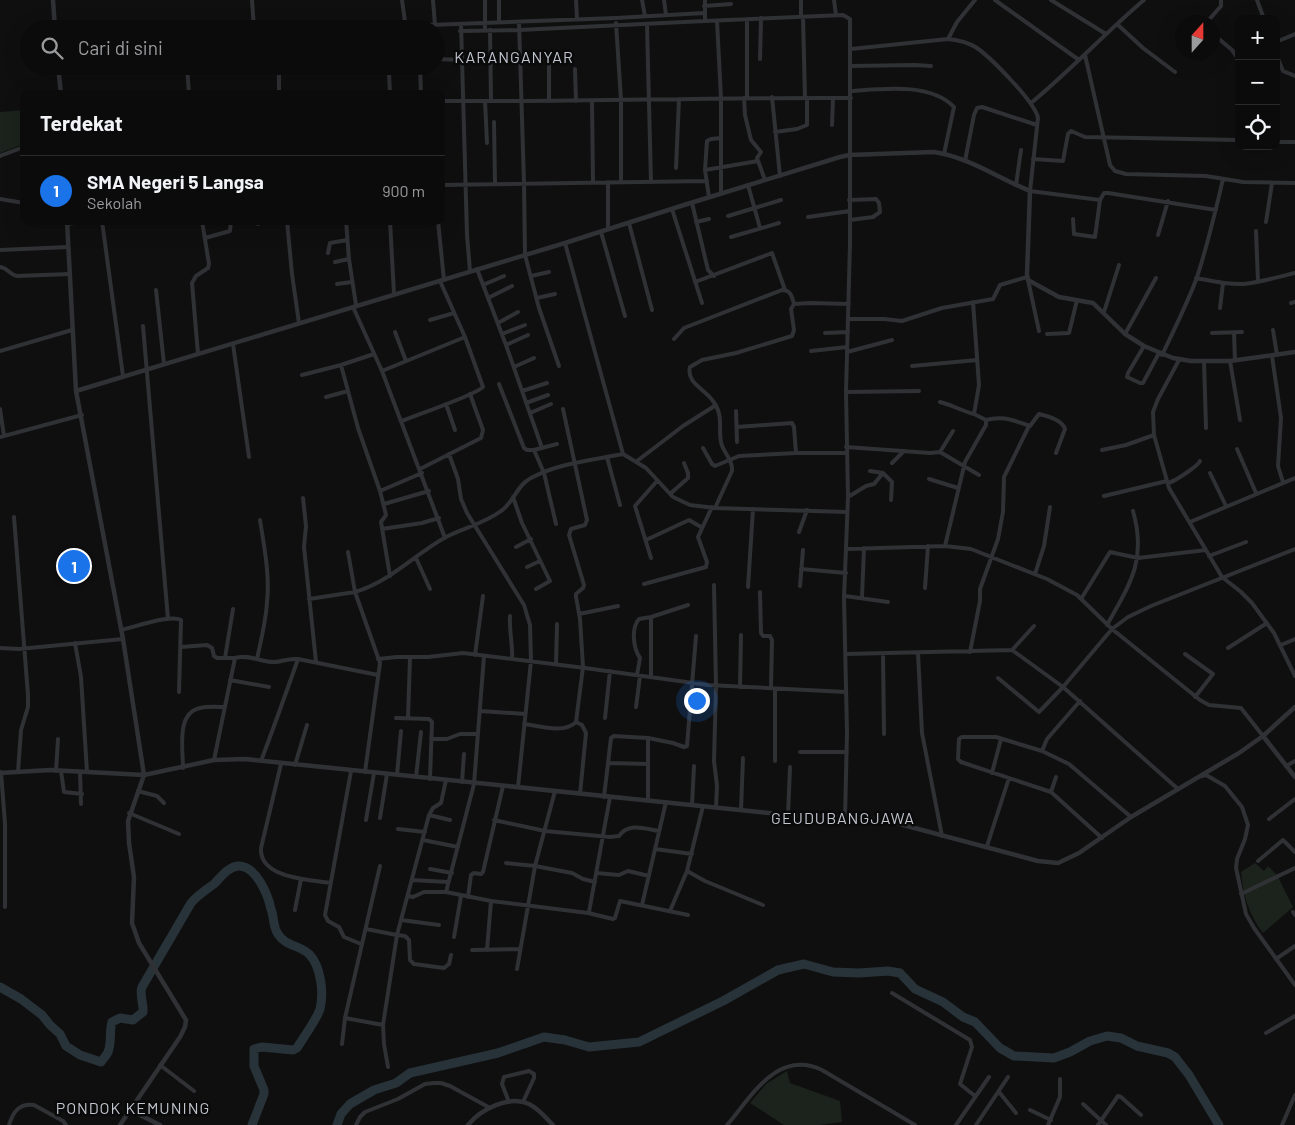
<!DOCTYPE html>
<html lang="id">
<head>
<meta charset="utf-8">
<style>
  :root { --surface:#0b0b0c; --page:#19191a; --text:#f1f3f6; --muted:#9a9b9d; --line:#2b2b2d; --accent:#1a73e8 }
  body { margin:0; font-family:Barlow,sans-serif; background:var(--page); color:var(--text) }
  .controls { position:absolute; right:15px; top:15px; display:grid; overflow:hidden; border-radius:10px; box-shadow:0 5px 20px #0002 }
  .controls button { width:45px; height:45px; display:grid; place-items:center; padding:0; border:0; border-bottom:1px solid var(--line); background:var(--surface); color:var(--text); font:25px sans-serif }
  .compass { position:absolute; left:1175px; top:15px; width:45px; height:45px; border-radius:50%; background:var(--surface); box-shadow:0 5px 20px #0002; rotate:21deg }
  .you { position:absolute; left:696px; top:700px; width:18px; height:18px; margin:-12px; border:4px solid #fff; border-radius:50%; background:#1a73e8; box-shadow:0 0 0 8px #1a73e833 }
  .badge { display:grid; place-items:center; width:32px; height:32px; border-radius:50%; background:var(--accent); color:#fff; font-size:16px; font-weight:700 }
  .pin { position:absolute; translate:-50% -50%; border:2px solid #fff; box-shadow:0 1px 5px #0006 }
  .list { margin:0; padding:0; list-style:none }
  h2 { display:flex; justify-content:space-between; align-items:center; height:65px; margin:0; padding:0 20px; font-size:21px }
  h2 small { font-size:16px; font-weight:400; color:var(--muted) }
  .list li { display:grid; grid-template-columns:32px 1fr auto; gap:15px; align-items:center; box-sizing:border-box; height:70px; padding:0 20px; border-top:1px solid var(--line) }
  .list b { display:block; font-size:19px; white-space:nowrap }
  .list p { margin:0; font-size:16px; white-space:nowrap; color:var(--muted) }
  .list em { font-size:16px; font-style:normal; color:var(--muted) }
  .icon { flex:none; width:28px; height:28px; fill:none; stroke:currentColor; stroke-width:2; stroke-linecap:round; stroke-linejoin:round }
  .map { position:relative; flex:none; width:1295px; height:1125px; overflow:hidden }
  .search { position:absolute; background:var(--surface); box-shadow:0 5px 20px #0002; left:20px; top:20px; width:425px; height:55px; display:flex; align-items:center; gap:12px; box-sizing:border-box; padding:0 18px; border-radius:28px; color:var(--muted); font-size:19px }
  .panel { position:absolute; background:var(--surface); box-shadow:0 5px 20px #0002; left:20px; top:90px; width:425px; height:135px; border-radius:10px }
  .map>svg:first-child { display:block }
</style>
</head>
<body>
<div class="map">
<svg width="1295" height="1125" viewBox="0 0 1295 1125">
  <rect width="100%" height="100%" fill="#0f0f10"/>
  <path fill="#1b231c" d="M 24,110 L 24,144 L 0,153 L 0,112 Z
    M 1255,863 L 1264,871 L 1268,866 L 1277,875 L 1293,907 L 1263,933 C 1249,915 1243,895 1241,872 Z
    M 787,1071 L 790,1083 L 840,1101 L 842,1122 L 819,1125 L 784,1125 L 750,1103 L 766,1084 Z"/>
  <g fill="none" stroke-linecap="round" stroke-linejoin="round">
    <path stroke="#283339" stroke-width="9" d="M 0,987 L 21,999 L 42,1015 L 50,1025 L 60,1034 L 66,1046 L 80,1055 L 101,1062 C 103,1059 107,1055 108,1052 C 112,1042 109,1032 112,1022 L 120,1018 L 133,1020 L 143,1012 C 144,1004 139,995 142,987 L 191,903 C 198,895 206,890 214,884 C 221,877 228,867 238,866 C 256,865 268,895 271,909 C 274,916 273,928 278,934 C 285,946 299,945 309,954 C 321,966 324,993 320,1009 C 317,1019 303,1038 297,1048 L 293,1050 L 262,1047 L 254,1049 L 254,1066 L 264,1090 L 264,1094 L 252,1125
      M 337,1125 L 341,1114 L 350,1104 L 374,1090 L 396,1083 L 410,1073 L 498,1053 L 544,1037 L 565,1040 L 589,1047 L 639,1042 L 723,1001 L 778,970 L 804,964 L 833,972 L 859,973 L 888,971 L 900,973 L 915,989 L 943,1002 L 963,1017 L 975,1022 L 1000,1048 L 1014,1056 L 1054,1058 L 1070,1052 L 1090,1041 L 1107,1036 L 1121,1038 L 1137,1046 L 1168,1053 L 1175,1057 L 1189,1075 L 1219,1125"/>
    <path stroke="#303135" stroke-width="4" d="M 252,0 L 254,29
      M 402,0 L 406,29
      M 433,0 L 435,25
      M 499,0 L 499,22
      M 576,0 L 577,19
      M 642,0 L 645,16
      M 664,0 L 666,15
      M 705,0 L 705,21 L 843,15 L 850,19 L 850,243 L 846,392 L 848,497 L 844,598 L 847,733 L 845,817
      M 801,0 L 801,17
      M 834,0 L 836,15
      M 995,0 L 1079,60
      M 1051,0 L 1106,34
      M 1257,0 L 1264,19
      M 704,6 L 731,4
      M 803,17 L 805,98
      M 747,19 L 747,98
      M 717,21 L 721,98 L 721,194
      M 519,22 L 524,183 L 525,255 L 539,308 L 559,366
      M 1207,22 L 1221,6 L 1221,0
      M 616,23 L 621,100 L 621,182
      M 461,24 L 467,235 L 470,271
      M 1117,24 L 1143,48 L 1175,72
      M 647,25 L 651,182
      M 410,29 L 429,25 L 616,18 L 704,13
      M 485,30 L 485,0
      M 490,30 L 491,101
      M 460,31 L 519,30 L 705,21
      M 1212,33 L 1232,50 L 1239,60
      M 948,39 L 957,22 L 975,0
      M 1276,42 L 1295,34
      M 851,49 L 948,39 C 959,40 968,42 977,48 C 991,58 1035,102 1038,118 L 1030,191 L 1100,200 L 1104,193 L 1108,193 L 1216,210
      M 1276,54 L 1283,71 L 1295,76
      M 1085,55 L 1110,165 L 1115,171 L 1126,174 L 1206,176 L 1243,182 L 1295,183
      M 436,59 L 462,60
      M 760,59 L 761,18
      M 187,66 L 189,94
      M 420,66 L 421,94
      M 850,66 L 915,65 L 931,66
      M 575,69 L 576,101
      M 389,73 L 390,94
      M 851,91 C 882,89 930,82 954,107 L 944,154
      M 278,94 L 279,89 L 279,66
      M 772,97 L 780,176
      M 744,98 L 745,115 L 751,140 L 761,152 L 757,158 L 765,180
      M 441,101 C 578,102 714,97 851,98
      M 485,101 L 487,143
      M 549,101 L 549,59
      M 592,101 L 593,182
      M 1031,103 C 1070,71 1105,33 1144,0
      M 494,122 L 495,184
      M 832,125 L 833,98
      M 775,132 L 797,129 L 807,125 L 807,98
      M 721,138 L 711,139 L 707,141 L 705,170 L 758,161
      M 1276,142 L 1295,142
      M 0,156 L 24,147
      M 1033,159 L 1063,161 L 1068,134 L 1071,131 L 1085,137 L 1239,140
      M 965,161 L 974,115 L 977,108 L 982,107 L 1037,125
      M 676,168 L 679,99
      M 705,170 L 709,197
      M 608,182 L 608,229
      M 441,185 L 707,181
      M 748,185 L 760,228
      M 1016,185 L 1021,150
      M 0,199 L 24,203
      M 849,200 L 876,199 L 879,203 L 880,212 L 873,217 L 850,220
      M 692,203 L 708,270 L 714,276
      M 672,209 L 702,303
      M 728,216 L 781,200
      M 808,217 L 850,211
      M 1073,219 L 1074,234 L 1095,237 L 1100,200
      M 102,221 L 123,376
      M 287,221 L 292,274 L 299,323
      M 346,221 L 349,259 L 356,305
      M 390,221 L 394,294
      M 438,221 L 444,280
      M 696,222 L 709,219
      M 1266,222 L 1272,183
      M 629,223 L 652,310
      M 67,224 L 90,221
      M 258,224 L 266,221
      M 1256,231 L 1258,282
      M 601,232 L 625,316
      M 1158,235 L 1168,201
      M 731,237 L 779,223
      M 205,238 L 230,231 L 231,221
      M 565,243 L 623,454 L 646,468 L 673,497 L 690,505 L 715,508 L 847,512
      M 0,250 L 68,247
      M 328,253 L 330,243 L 347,240
      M 335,262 L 349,259
      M 0,267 C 8,268 10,275 17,276 L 70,274
      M 477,269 L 506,345 L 542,448
      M 531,276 L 549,272
      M 1196,278 C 1212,281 1228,285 1244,284 C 1261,282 1278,277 1295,273
      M 1028,280 L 1039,331
      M 695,282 L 772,253 L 785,290
      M 337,284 L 352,282
      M 483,285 L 504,276
      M 156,290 L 164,364
      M 488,298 L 512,286
      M 537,298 L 555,294
      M 973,302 L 979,385 L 974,414 L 986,420 C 1004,415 1014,421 1030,426 L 1039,414 C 1048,416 1062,420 1065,429 L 1056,453
      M 1291,303 L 1295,302
      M 353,307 L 382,371 L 445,538
      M 1220,308 L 1223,283
      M 1104,312 L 1119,265
      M 848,319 L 884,319 L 902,321 L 942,308 L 993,299 L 1000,285 L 1027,277
      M 430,320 L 454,313
      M 498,323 L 518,312
      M 143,326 L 168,619
      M 1273,330 L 1277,355
      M 395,332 L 406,361
      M 825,333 L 848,332
      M 1212,333 L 1242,332
      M 1234,333 L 1235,360
      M 502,334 L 525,325
      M 1047,334 L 1069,333 L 1077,300
      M 1125,334 L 1156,278
      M 674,339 L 684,328 L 782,290 C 791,290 792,297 794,304
      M 233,344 L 249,457
      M 506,345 L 528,335
      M 1144,346 L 1128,373 L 1127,377 L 1140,383 L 1143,383 L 1159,353
      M 0,351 L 72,330
      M 811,351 L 847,347
      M 847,352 L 892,340
      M 198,354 L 192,283 L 196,276 L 208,268 L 209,264 L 202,221
      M 1162,355 C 1174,330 1186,306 1196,280 C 1207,248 1215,213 1223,179
      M 1272,356 L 1281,418 L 1278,466 L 1283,482
      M 1179,360 L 1158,399 L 1153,412 L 1154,435 L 1169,488 L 1222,577 L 1241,592 L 1252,603 L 1274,633 L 1295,676
      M 1204,361 L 1206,428
      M 1230,361 L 1240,420
      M 341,365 L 358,428 L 380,491
      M 912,366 L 977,360
      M 514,367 L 534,358
      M 382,371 L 465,337
      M 302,375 L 341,365 L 374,354
      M 499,384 L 524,448 L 527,450 L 534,450 L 544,473 L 556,524
      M 522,391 L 547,383
      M 846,392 L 919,391
      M 326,397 L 348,391
      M 940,402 C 952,405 962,411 974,414
      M 526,403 L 548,395
      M 446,404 L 455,430
      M 0,409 L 4,436
      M 736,411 L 737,442
      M 530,413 L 551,404
      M 402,421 C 416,415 476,395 483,387 L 465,337 L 440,281
      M 737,427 L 792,423 L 794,427 L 796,453
      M 0,437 L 82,415
      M 846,447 L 930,453 L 940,452 L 979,475
      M 703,448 L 712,464 L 715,466 L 739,456 L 796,453 L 846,453
      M 1237,449 L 1256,493
      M 534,450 L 557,444
      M 1102,450 L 1126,445 L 1154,435
      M 940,452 L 953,431
      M 449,454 L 458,479 L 461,499 L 467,513 L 524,605 L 530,625 L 531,661 L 518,787
      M 607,457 L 620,505
      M 637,461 L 683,426 L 716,405
      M 892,463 L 904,451
      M 420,469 L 481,438 L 483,430 L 470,394
      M 870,471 L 883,473 L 892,482 L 891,500
      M 1210,473 L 1226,506
      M 929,479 L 958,488
      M 1168,483 C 1174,482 1198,466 1200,461
      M 670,494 L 688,478 L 688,473 L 684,463
      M 1104,496 L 1167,481
      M 513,497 L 522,523 L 550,581 L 536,589
      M 848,497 L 866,486 L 874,484 L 883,473
      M 303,498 L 306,526 L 304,547 L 316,662
      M 384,504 L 429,491
      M 715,508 L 732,471 C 733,459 723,453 721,442 C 718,426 724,416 713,401 C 705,389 686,383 690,367 L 702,360 L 736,353 L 792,336 L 794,330 L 791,309 L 794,304 L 810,303 L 849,304
      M 14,517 L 28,695 L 28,707 L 21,730 L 18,772
      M 1190,522 L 1295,478
      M 382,529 L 422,523 L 439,518
      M 799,532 L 807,510
      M 646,540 L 689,520 L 701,527
      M 945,546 L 965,462 L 986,425 L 986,420
      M 516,547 L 531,539
      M 847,549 L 945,546 L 971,549 L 1047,579 L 1077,595 L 1112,629 L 1200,700 L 1209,705 L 1241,708 L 1263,736
      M 1209,556 L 1246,542
      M 416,558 L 430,589
      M 651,558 L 635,506 L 657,481
      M 527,567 L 540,561
      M 801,569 L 846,573
      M 1035,574 L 1044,546 L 1050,507
      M 390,576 L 381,522 L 386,515 L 380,491 L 422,473
      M 644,584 L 706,567 L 707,562 L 698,537 L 712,507
      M 714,585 L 716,686 L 714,761 L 717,786 L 716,807
      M 800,586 L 803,550
      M 748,587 L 753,509
      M 925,588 L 928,546
      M 760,592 L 761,633 L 763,636 L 770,636 L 772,640 L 771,688
      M 845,596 L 888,602
      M 862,597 L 864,548
      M 309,599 L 355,592 L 348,552
      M 1081,599 L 1110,552 L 1138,558 L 1206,550
      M 579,614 L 618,606
      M 510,616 C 509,631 513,645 512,659
      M 1107,625 C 1130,584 1147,560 1133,511
      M 121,630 C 135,627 170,614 181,620 L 179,692
      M 75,643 L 81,677 L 87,772
      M 1281,645 L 1295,639
      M 181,647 L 207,645 L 212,648 L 214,656 L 217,658 L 235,658
      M 0,648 L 19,649 L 123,639
      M 1228,648 L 1267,623
      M 1012,650 L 1034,626
      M 970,652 L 980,601 L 980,589 L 998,539 L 1003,512 L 1004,477 L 1029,426
      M 918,653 L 922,733 L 942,836
      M 845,654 L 1012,650 L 1063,687 L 1039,712 L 998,678
      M 883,654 L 884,734
      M 1185,654 L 1213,674 L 1195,697
      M 475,655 L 483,596
      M 484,656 L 474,784 L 446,892 L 491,901 L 588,913 L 589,912 L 610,797
      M 225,658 L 233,609
      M 257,659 C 261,640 266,621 267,602 C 270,575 264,546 260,520
      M 378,659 L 397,657 L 428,657 L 463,653 L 585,668 L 708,685 L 846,692
      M 556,664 L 557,624
      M 637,675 L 640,658 C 633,648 631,628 639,619 L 651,617
      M 651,677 L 651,617 L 688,605
      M 230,680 L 269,687
      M 740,687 L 741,635
      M 636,707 L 640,676
      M 480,711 L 525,714
      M 396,718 L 429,719 L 432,722 L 430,779
      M 408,718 L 410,658
      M 605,718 L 610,671
      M 576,722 L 582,725 L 586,733 L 580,794
      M 524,724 C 539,726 565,734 576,722 L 583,667 L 580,619 L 576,597 L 576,594 L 583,588 L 584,585 L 569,535 L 571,529 L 585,525 L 587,520 L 563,409
      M 431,739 L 447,739 L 460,734 L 478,734
      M 1042,751 L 1047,739 L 1080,701
      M 800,752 L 847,752
      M 214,760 L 235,658 C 248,654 261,662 274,662 C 283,662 286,658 298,659 L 378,675
      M 261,761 C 274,727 286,693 298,659
      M 775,761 L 775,689
      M 608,763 L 648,764
      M 281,764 L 261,848 C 259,878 309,880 331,883
      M 295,765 L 307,725
      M 1286,766 L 1295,761
      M 183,768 C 183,749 176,713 200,708 C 208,706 217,707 224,707
      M 56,771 L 58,739
      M 61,771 L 64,792 L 82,794
      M 351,771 L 325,915 L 328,921 L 339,927 L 344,937 L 361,944
      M 1,772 L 5,824 L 5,907
      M 80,772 L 81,804
      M 365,772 L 380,663 L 355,592 C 390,582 415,554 446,537 C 464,528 485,523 501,511 C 514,502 517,485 531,478 C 559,463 593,460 623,454
      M 992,773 L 1001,739
      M 397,775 L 401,731
      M 1202,776 L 1206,775 L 1225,786 L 1242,807 L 1248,825 L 1245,839 L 1237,859 L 1236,868 L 1246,914 L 1254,928 L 1295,985
      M 416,777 L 421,732
      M 462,782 L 464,754
      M 1178,789 L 1063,687 L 1112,629 L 1128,617 L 1151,606 L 1295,549
      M 138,791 L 157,796 L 164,803
      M 1051,792 L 1056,777
      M 604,797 L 611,738 L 614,736 L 648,738
      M 648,800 L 648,738 L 673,743 L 684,747 L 687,746 L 696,636
      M 692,805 L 694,766
      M 741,810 L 743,758
      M 129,813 L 179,834
      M 429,815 L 450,820
      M 788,815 L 790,767
      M 380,818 L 387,774
      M 1269,819 L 1295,799
      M 366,820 L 374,773
      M 494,820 L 545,831 L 610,837 L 619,836 C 629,822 645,829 659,831
      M 398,829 L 425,832
      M 1102,838 L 1051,792 L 961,762 L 958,759 L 959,739 L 962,737 L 996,737 L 1042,751 L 1069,764 L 1131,817
      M 423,840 L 458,847
      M 987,846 L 1009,778
      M 655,849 L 692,854
      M 1258,861 L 1283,840 L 1295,852
      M 506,863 L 535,866 L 572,873 L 583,879 L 595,882
      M 430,869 L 452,873
      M 687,871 L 705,881 L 763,905
      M 596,873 L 619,875 L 628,871 L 649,876
      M 412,880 L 448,882
      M 1241,894 L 1295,868
      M 408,896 L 413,897 L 424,892 L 446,892
      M 468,897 L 471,875 L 474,873 L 481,874 L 483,872 L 503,786
      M 642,905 L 666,802
      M 295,910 L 301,879
      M 670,911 L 687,871 L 703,806
      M 1293,912 L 1295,915
      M 588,913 L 613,919 L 615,918 L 620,901 L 688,915
      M 401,920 L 439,925
      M 366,929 L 397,935 L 405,936 L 409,940 L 410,960 L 414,964 L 444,968 L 449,964 L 451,955
      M 454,937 L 461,896
      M 472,950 L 520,949
      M 487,950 L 491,901
      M 1276,959 L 1295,946
      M 517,969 L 535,866 L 555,791
      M 892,993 L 970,1040 L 972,1047 L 960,1084 L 975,1096
      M 345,1018 L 383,1025
      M 1266,1033 L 1295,1016
      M 342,1044 L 345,1018 L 380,866
      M 160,1065 L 194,1091
      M 388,1067 L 384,1044 L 383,1025 L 397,935 L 429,815 L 433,808 L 441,803 L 446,780
      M 999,1092 L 1016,1113
      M 509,1102 L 502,1084 L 504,1077 L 529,1071 L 534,1074 L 534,1078 L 523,1102
      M 1083,1104 L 1106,1125
      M 1030,1110 L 1051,1120
      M 9,1125 C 13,1112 19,1103 34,1105 L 63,1121 L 66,1125
      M 356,1125 L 360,1117 L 365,1112 L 398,1099 L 425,1084 L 434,1083 L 441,1083 L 450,1086 L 490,1108
      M 727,1125 C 752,1096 777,1049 822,1070 L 915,1125
      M 956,1125 L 989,1077
      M 976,1125 L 1008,1077
      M 1048,1125 L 1060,1097 L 1060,1079
      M 1098,1125 L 1118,1096 L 1121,1097 L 1141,1115
      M 1282,1125 L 1295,1095"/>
    <path stroke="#303135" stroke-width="4.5" d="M 53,0 L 55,29
      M 58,66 L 61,94
      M 67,221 L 76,391 L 123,639 L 144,775 L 128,821 L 129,843 L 134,877 L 132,923 L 139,943 L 186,1020 L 185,1027 L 180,1037 L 120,1125
      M 76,391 L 565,243 L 684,205 L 840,157 L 849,155 L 934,152 C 968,157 998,178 1030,191 L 1027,274 L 1028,280 L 1059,297 L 1093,303 L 1125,334 L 1144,346 L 1173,358 L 1191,361 L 1230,361 L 1295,352
      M 1263,736 L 1295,777
      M 0,773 L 50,770 L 144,775 L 214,760 L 245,759 L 788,815 L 864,818 L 892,822 L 1038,861 L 1058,863 L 1079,853 L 1131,817 L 1239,753 L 1263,736 L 1295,707
      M 130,1110 L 160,1125
      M 468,1125 C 481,1109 509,1095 529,1104 C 539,1109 546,1118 553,1125"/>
  </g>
  <g text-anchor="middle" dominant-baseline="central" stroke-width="5" stroke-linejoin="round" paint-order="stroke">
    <g font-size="16" letter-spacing="1" fill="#c0c5ce" stroke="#0a0a0b">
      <text x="514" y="56">KARANGANYAR</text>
      <text x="843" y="817">GEUDUBANGJAWA</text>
      <text x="133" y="1107">PONDOK KEMUNING</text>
    </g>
  </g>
</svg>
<div class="controls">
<button>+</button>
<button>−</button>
<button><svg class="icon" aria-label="locate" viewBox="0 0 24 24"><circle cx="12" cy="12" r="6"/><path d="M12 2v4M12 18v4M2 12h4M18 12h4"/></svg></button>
</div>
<svg class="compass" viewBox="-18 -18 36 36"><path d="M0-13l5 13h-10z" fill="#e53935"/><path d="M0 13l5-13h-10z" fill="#9a9b9d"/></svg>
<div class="you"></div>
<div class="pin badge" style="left:74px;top:566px">1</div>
<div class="search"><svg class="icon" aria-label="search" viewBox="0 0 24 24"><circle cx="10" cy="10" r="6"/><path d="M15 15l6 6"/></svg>Cari di sini</div>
<section class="panel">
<h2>Terdekat<small></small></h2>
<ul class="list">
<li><span class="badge">1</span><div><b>SMA Negeri 5 Langsa</b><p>Sekolah</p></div><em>900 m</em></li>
</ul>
</section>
</div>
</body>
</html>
